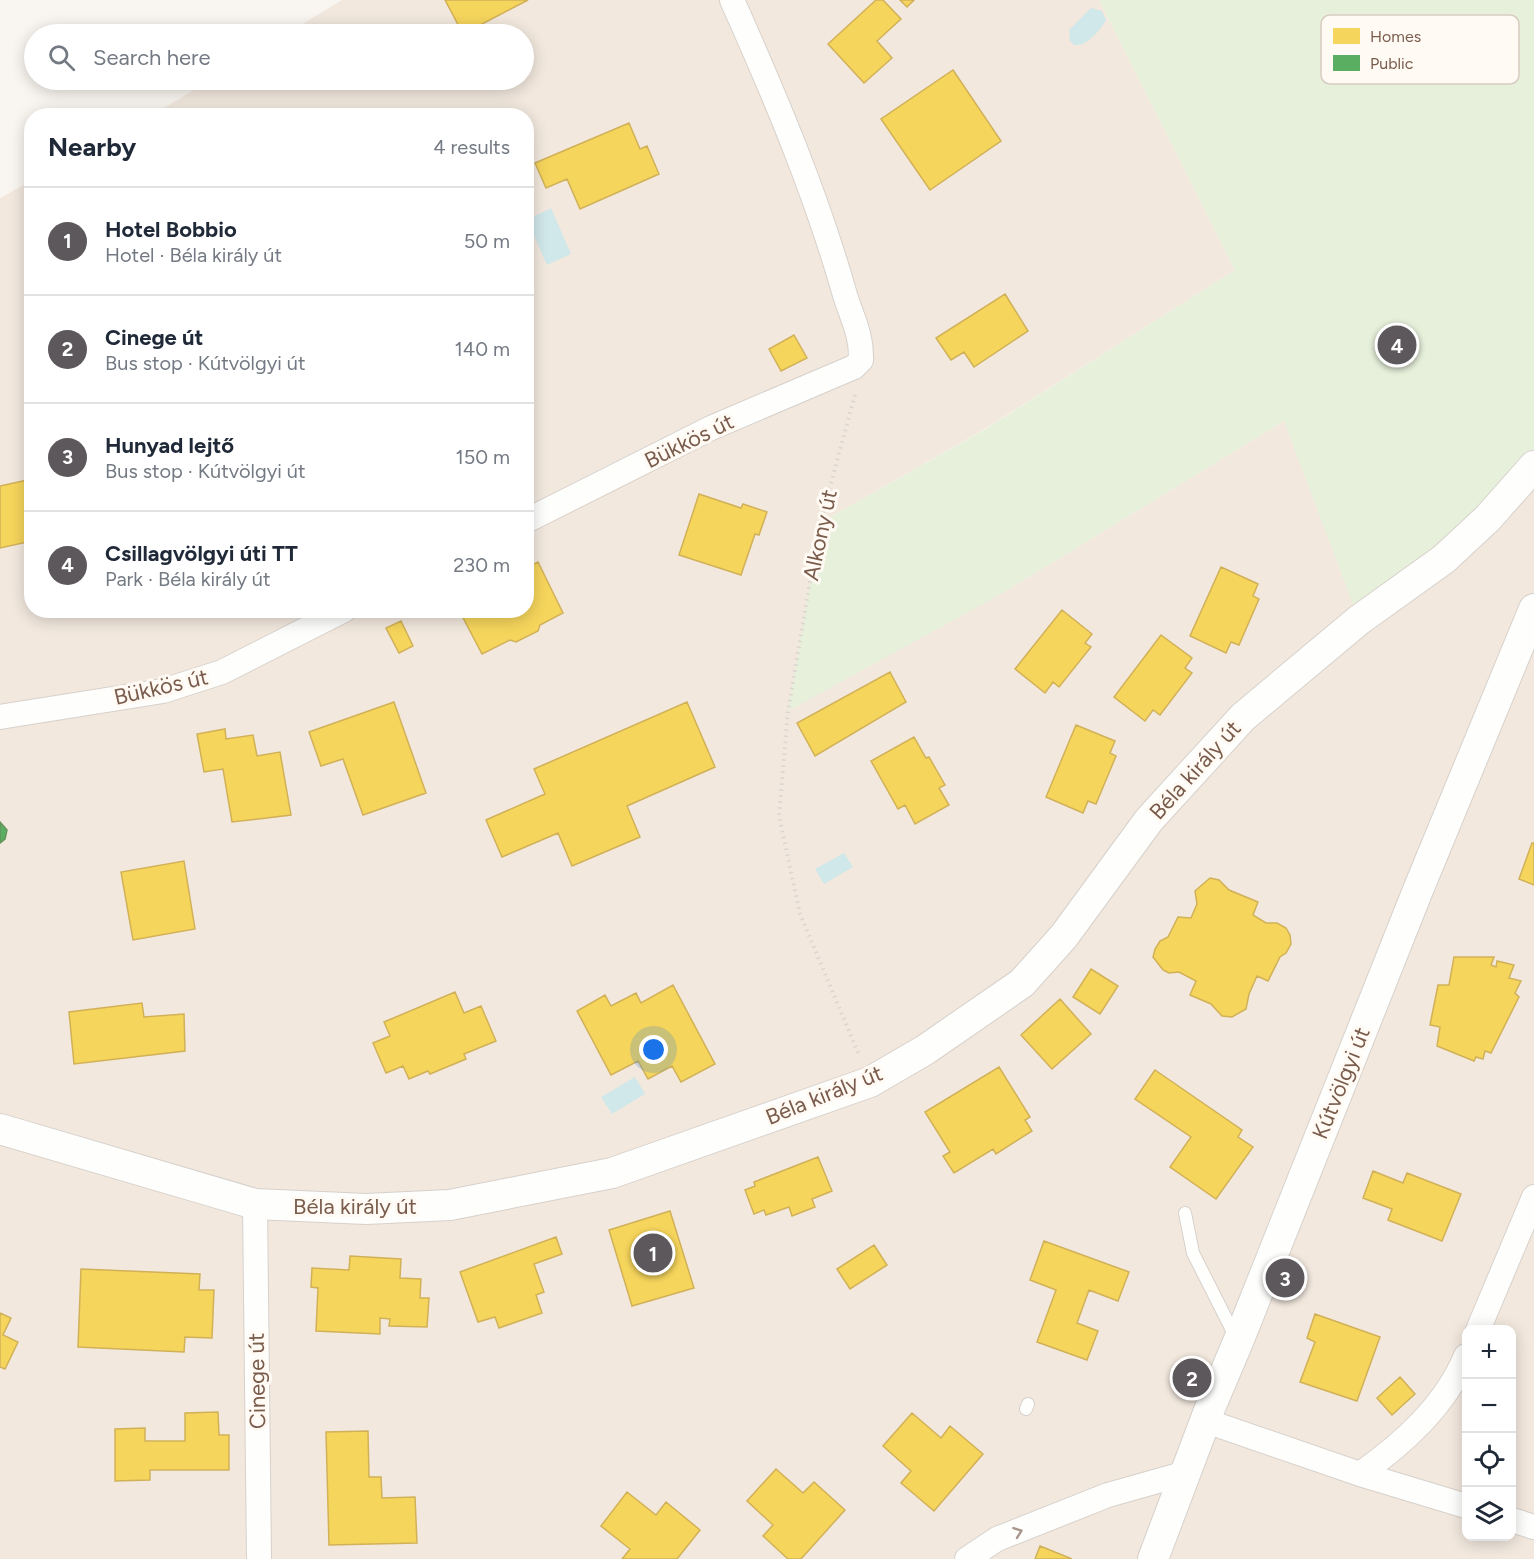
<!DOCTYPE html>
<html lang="en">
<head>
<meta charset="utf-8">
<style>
  :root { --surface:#fff; --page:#f2f2f3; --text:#1f2937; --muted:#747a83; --line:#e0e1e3; --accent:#5c585b }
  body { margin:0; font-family:Figtree,sans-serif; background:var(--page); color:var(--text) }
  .controls { position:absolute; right:18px; bottom:18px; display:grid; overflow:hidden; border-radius:12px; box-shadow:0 3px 15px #0003 }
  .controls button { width:54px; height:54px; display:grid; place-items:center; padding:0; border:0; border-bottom:2px solid var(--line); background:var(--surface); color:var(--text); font:30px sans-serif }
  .you { position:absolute; left:654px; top:1050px; width:21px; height:21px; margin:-15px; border:4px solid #fff; border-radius:50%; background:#1a73e8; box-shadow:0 0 0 9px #1a73e833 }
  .badge { display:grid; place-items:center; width:39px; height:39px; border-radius:50%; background:var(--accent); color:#fff; font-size:20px; font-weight:700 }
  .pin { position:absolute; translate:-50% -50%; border:3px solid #fff; box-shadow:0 2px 6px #0006 }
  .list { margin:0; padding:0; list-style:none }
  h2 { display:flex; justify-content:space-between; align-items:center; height:78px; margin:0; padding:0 24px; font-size:26px }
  h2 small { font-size:20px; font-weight:400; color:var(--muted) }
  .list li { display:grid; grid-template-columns:39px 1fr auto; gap:18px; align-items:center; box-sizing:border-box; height:108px; padding:0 24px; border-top:2px solid var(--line) }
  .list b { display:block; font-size:22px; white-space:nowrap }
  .list p { margin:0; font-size:20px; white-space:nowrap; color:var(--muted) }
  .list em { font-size:20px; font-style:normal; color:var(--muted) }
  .icon { flex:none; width:33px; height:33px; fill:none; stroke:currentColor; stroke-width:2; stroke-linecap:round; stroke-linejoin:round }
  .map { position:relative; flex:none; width:1534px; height:1559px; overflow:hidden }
  .search { position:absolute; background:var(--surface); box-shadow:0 3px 15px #0003; left:24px; top:24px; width:510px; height:66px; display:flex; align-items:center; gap:15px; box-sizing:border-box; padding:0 21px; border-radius:33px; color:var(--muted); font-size:22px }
  .panel { position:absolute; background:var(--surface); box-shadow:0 3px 15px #0003; left:24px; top:108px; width:510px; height:510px; border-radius:24px }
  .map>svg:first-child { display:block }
</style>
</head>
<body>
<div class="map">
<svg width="1534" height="1559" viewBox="0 0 1534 1559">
  <rect width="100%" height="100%" fill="#f9f5f0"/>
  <path fill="#f2e8de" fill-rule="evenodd" d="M 342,0 L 1099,0 L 1235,270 L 983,430 L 820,523 L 1001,594 L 1284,421 L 1534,466 L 1534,1559 L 0,1559 L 0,198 L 31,181 L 32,610 L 526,610 L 526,116 L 152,115 L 211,80 L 524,80 L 524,34 L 286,34 ZM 1466,1330 L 1512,1330 L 1512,1536 L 1466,1536 Z"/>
  <path fill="#e7f0db" d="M 1099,0 L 1534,0 L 1534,466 L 1359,620 L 1284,421 L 1001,594 L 788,711 L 820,523 L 984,430 L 1235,270 Z"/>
  <path fill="#d0e8ea" d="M 1091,8 L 1102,11 L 1106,20 C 1101,30 1086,47 1074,45 L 1070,41 L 1069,30 Z
    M 551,208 L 571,254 L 547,265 L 527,220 Z
    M 844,853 L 853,867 L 824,884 L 815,869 Z
    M 635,1077 L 645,1094 L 612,1114 L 601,1097 Z"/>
  <path fill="#f6d55c" stroke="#d1b158" stroke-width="1.5" d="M 445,0 L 528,0 L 463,34 Z
    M 876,0 L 883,0 L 901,19 L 877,41 L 892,58 L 864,83 L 828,44 Z
    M 900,0 L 914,0 L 907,7 Z
    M 953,70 L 1001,141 L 930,190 L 881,119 Z
    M 629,123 L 640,149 L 647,146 L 659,174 L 580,209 L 567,179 L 546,188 L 535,163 Z
    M 1005,294 L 1028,331 L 974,367 L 964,352 L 951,360 L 936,338 Z
    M 794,335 L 807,358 L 781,371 L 769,349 Z
    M 32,479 L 32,541 L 0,548 L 0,486 Z
    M 699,494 L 741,508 L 743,504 L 767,512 L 759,535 L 755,534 L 741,575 L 679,555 Z
    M 538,562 L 563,613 L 540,625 L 538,631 L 516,642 L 510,640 L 482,654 L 459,610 L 526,610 L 526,568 Z
    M 1221,567 L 1258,584 L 1253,596 L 1259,599 L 1239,645 L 1231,642 L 1226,653 L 1190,636 Z
    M 1062,610 L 1092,634 L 1085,643 L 1091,647 L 1059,687 L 1053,682 L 1045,693 L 1015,669 Z
    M 401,621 L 413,646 L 399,653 L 386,628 Z
    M 1161,635 L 1192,658 L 1185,668 L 1192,673 L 1160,715 L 1153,710 L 1145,721 L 1114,697 Z
    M 890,672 L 906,702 L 815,756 L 797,723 Z
    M 394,702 L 426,793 L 363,815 L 343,759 L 321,766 L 309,732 Z
    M 687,702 L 715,767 L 627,806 L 640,837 L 572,866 L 558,833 L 502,857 L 486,820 L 545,794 L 534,769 Z
    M 1076,725 L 1115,741 L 1110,753 L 1116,756 L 1096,804 L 1088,801 L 1083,813 L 1046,797 Z
    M 225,729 L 226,739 L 253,735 L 257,756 L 280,752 L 291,815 L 232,822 L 223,769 L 204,772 L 197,734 Z
    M 914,737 L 926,758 L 929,757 L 945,785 L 939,788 L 949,805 L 915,824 L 905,805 L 898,809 L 871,761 Z
    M 1532,843 L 1534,843 L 1534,885 L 1519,879 Z
    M 184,861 L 195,929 L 133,940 L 121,872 Z
    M 1210,878 L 1219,880 L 1229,890 L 1258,902 L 1253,915 L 1266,923 L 1277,923 L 1286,928 L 1290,935 L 1291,944 L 1286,953 L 1280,957 L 1268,981 L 1257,976 L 1249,994 L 1246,1009 L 1232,1017 L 1222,1016 L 1211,1004 L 1190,995 L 1196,981 L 1179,972 L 1169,973 L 1163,970 L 1153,957 L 1155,949 L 1160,941 L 1168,937 L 1178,917 L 1191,918 L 1197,904 L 1195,891 Z
    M 1454,957 L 1494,957 L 1491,965 L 1496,967 L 1497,961 L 1514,965 L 1509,978 L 1521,981 L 1515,993 L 1519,997 L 1491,1053 L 1485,1051 L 1483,1059 L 1476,1057 L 1474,1061 L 1437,1046 L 1440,1027 L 1430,1025 L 1438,985 L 1449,985 Z
    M 1091,969 L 1118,986 L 1100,1014 L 1073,997 Z
    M 673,985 L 715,1064 L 681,1082 L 672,1066 L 648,1079 L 638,1061 L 611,1075 L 577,1011 L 605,995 L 611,1006 L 636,993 L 641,1003 Z
    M 455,992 L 464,1013 L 481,1006 L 496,1041 L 464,1054 L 466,1059 L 430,1074 L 428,1071 L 409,1079 L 403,1066 L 386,1073 L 373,1043 L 390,1036 L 384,1022 Z
    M 1060,999 L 1091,1034 L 1052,1069 L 1021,1035 Z
    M 142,1003 L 144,1017 L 184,1014 L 185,1051 L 74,1064 L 69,1012 Z
    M 999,1067 L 1030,1117 L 1025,1120 L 1032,1131 L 996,1154 L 993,1149 L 954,1173 L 943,1156 L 950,1152 L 925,1112 Z
    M 1155,1070 L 1242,1130 L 1238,1137 L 1253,1147 L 1216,1199 L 1170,1167 L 1191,1137 L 1135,1099 Z
    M 818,1157 L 832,1191 L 812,1199 L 815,1207 L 792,1216 L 789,1207 L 766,1215 L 764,1210 L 754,1214 L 745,1190 L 755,1186 L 754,1182 Z
    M 1373,1171 L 1403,1183 L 1407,1173 L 1461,1194 L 1442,1241 L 1388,1220 L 1392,1209 L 1363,1198 Z
    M 670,1211 L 694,1288 L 632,1306 L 609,1230 Z
    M 556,1237 L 562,1254 L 534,1264 L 544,1292 L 536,1295 L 542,1313 L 499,1328 L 495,1317 L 478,1322 L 460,1272 Z
    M 1044,1241 L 1129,1272 L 1118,1301 L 1089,1290 L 1077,1323 L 1098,1331 L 1087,1360 L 1037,1342 L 1056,1290 L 1030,1280 Z
    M 874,1245 L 887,1265 L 850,1289 L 837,1269 Z
    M 350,1256 L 401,1259 L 400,1278 L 421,1279 L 420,1298 L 429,1298 L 427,1327 L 389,1326 L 390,1319 L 380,1318 L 380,1334 L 316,1331 L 318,1288 L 311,1287 L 312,1268 L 349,1270 Z
    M 81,1269 L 200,1274 L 199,1290 L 214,1290 L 212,1338 L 185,1337 L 184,1352 L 78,1347 Z
    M 0,1313 L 11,1318 L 3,1335 L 18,1342 L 5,1369 L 0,1367 Z
    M 1315,1314 L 1380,1337 L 1357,1401 L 1300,1382 L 1315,1342 L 1307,1338 Z
    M 1400,1377 L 1415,1394 L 1392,1415 L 1377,1398 Z
    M 218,1412 L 219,1435 L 229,1435 L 229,1470 L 150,1470 L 150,1480 L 115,1481 L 115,1429 L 145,1428 L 145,1441 L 185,1441 L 185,1413 Z
    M 912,1413 L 941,1438 L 950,1426 L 983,1454 L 934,1511 L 901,1483 L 911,1471 L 883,1446 Z
    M 368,1431 L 369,1477 L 381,1477 L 382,1498 L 415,1497 L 417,1543 L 329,1545 L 326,1432 Z
    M 776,1469 L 803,1493 L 814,1482 L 845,1510 L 801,1559 L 788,1559 L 763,1536 L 773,1525 L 747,1501 Z
    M 627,1492 L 656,1515 L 666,1502 L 700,1530 L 677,1559 L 622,1559 L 630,1549 L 601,1526 Z
    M 1040,1546 L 1072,1559 L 1035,1559 Z"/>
  <path fill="#5aae61" stroke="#64955b" stroke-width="1.5" d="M 0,822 L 7,830 L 5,839 L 0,843 Z"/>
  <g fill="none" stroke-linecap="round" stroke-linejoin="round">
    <defs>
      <path id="service" d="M 1185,1213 L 1193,1253 L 1236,1338
        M 1026,1409 L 1028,1404"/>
      <path id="minor" d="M 526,521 L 711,428 L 854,367 L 861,360 C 862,335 852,318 845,295 C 816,193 775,96 732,0
        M 0,717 L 163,691 L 222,672 L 344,610
        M 255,1204 L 259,1559
        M 1478,1330 L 1534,1197
        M 1206,1421 L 1360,1474 L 1466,1506
        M 1360,1474 C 1404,1443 1445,1406 1466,1356
        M 1512,1520 L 1534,1527
        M 967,1559 L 997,1539 L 1108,1495 L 1186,1473"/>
      <path id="tertiary" d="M 0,1129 L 255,1204 L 366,1209 L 450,1205 L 612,1173 L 870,1082 L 925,1050 L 1022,983 L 1064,936 L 1149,820 L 1243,717 L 1359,620 L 1444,559 L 1488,518 L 1534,466
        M 1153,1559 L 1210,1408 L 1238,1342 L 1418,890 L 1534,609"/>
    </defs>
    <use href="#service" stroke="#d7d1cb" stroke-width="14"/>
    <use href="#minor" stroke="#d7d1cb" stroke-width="26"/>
    <use href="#tertiary" stroke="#d7d1cb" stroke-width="32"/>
    <path stroke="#dcd5d0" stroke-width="4" stroke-dasharray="1.5 4.5" stroke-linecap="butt" d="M 855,395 L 820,523 L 788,711 L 779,816 L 800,914 L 859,1055"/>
    <use href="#service" stroke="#fefefd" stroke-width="12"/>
    <use href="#minor" stroke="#fefefd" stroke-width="24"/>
    <use href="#tertiary" stroke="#fefefd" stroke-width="30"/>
  </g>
  <defs><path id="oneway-chevron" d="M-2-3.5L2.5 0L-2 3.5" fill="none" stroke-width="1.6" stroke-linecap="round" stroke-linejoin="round" transform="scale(1.5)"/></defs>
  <use stroke="#a8958b" href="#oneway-chevron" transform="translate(1018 1532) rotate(-20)"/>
  <g text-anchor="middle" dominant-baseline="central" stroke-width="6" stroke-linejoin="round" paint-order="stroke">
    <g font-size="22" fill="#7a5c4d" stroke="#fffaf3">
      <text transform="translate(689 441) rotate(-26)">Bükkös út</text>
      <text transform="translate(820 535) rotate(-78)">Alkony út</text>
      <text transform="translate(161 687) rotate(-13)">Bükkös út</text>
      <text transform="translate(1195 770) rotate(-48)">Béla király út</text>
      <text transform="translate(1341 1083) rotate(-68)">Kútvölgyi út</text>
      <text transform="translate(824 1095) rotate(-22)">Béla király út</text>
      <text x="355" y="1206">Béla király út</text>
      <text transform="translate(257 1381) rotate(-91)">Cinege út</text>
    </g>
  </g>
  <rect x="1321" y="15" width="198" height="69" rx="9" fill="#fffaf3" stroke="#d7cbc1" stroke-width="1.5"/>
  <rect x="1333" y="28" width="27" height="16" fill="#f6d55c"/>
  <rect x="1333" y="55" width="27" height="16" fill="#5aae61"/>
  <g font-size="16" fill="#7a5c4d">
    <text x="1370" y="42">Homes</text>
    <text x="1370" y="69">Public</text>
  </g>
</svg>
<div class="controls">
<button>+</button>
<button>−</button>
<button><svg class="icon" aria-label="locate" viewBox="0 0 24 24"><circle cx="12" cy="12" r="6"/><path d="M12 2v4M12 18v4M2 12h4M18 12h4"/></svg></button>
<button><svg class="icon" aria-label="layers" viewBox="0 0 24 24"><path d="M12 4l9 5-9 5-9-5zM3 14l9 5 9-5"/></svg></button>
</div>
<div class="you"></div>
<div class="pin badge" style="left:653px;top:1253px">1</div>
<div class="pin badge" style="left:1192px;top:1378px">2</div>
<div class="pin badge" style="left:1285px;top:1278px">3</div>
<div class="pin badge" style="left:1397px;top:345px">4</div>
<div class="search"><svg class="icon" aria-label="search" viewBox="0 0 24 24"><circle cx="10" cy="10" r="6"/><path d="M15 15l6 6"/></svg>Search here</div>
<section class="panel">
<h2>Nearby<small>4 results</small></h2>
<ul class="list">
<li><span class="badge">1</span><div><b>Hotel Bobbio</b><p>Hotel · Béla király út</p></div><em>50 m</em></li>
<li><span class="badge">2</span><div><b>Cinege út</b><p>Bus stop · Kútvölgyi út</p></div><em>140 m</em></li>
<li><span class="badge">3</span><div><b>Hunyad lejtő</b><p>Bus stop · Kútvölgyi út</p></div><em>150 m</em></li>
<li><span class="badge">4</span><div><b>Csillagvölgyi úti TT</b><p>Park · Béla király út</p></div><em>230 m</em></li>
</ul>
</section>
</div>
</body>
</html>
